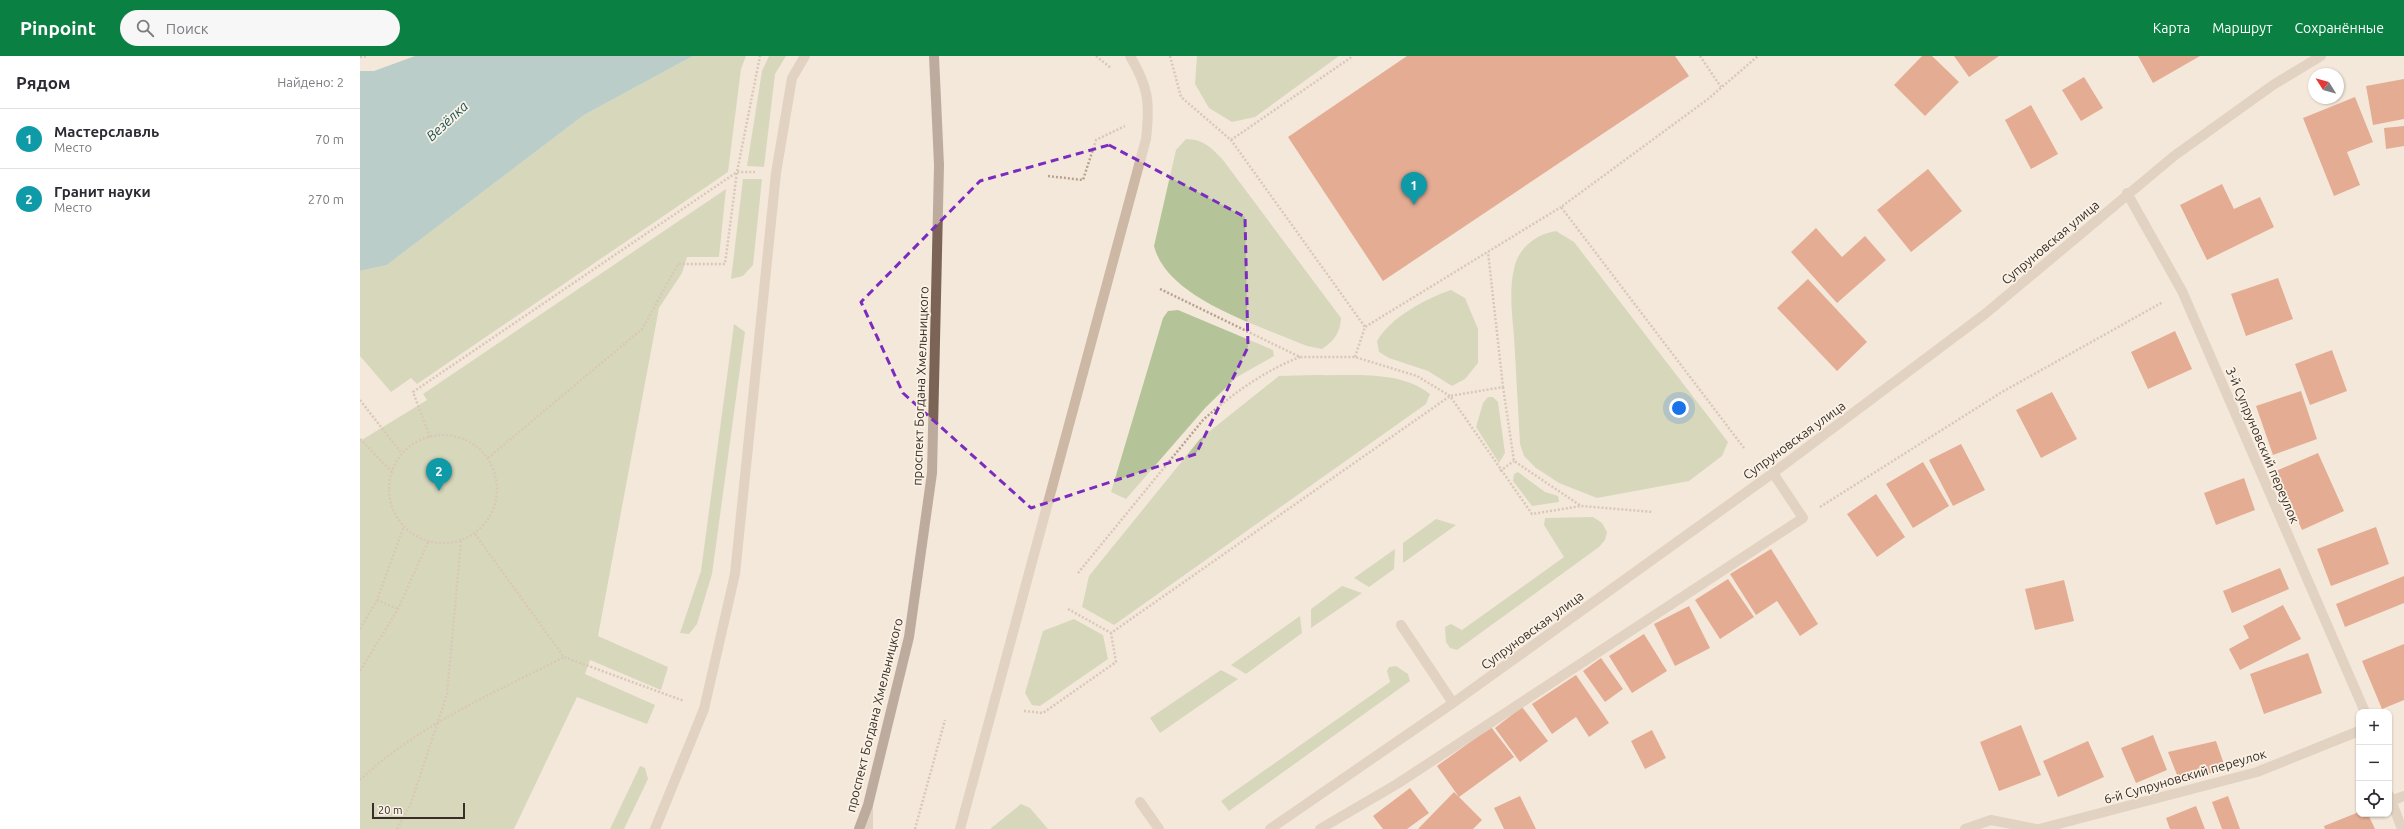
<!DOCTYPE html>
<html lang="ru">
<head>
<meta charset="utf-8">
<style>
  :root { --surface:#fff; --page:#f7f7f7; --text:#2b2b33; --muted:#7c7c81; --line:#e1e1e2; --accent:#0b8043 }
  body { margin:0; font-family:Ubuntu,sans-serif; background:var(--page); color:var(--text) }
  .controls { position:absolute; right:12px; bottom:12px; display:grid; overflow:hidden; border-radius:8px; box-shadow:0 1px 3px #0004 }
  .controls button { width:36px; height:36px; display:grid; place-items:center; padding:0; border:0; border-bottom:1px solid var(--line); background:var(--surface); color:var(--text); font:20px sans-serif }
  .compass { position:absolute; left:1948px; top:12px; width:36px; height:36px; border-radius:50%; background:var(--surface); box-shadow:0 1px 3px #0004; rotate:307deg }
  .scale { position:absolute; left:12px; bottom:10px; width:93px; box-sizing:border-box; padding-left:4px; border:2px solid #382d27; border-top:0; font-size:11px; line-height:14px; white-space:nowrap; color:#382d27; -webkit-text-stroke:3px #fbf2e6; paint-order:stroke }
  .you { position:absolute; left:1319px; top:352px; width:14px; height:14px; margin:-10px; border:3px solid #fff; border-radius:50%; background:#1a73e8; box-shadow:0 0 0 6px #1a73e833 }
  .badge { display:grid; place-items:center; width:26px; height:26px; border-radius:50%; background:var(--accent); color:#fff; font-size:13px; font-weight:700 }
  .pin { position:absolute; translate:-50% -33px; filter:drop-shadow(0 1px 2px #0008) }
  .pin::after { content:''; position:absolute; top:21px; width:14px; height:12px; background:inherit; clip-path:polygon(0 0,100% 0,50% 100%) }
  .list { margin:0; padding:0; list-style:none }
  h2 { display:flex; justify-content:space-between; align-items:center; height:52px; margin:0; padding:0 16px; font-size:17px }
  h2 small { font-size:13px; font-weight:400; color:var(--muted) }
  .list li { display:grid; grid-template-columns:26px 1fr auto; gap:12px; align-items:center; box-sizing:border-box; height:60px; padding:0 16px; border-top:1px solid var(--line) }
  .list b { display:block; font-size:15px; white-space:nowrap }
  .list p { margin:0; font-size:13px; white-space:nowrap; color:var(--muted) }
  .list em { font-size:13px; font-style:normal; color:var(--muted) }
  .icon { flex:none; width:22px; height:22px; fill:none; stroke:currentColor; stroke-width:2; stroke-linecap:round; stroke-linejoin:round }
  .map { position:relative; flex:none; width:2044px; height:773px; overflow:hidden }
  header { display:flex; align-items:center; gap:24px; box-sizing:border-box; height:56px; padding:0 20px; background:var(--accent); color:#fff }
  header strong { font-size:19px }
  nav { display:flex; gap:22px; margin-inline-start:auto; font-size:14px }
  .search { width:280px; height:36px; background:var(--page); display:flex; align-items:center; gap:10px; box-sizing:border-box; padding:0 14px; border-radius:22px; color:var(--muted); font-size:15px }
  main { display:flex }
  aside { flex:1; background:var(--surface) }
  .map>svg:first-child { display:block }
</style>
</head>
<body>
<header>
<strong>Pinpoint</strong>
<div class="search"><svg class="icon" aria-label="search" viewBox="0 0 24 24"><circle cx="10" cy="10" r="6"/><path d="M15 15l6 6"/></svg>Поиск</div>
<nav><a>Карта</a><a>Маршрут</a><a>Сохранённые</a></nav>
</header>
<main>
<aside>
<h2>Рядом<small>Найдено: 2</small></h2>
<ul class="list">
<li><span class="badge" style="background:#0f9aa8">1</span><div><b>Мастерславль</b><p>Место</p></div><em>70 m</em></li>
<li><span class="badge" style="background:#0f9aa8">2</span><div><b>Гранит науки</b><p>Место</p></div><em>270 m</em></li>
</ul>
</aside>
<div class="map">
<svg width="2044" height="773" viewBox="0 0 2044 773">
  <rect width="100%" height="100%" fill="#f4e8da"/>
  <path fill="#b4c498" d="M 333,0 L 386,0 L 381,13 L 368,116 L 57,328 L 51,322 L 31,336 L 0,300 L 0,215 L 27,209 L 224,59 Z
    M 409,0 L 426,0 L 415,18 L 404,111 L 387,110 L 402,15 Z
    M 837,0 L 979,0 L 895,61 L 872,66 L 849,52 L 835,28 Z
    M 826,83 C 843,83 852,92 863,104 L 981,262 C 980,277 975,284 962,293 L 947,290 C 901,270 807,243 794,190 L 816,94 Z
    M 383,123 L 402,123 L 393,209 L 383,220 L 371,223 Z
    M 366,133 L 359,201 L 327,201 L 322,217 L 299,252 L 238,580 L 308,611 L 301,634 L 230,604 L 225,618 L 295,649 L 287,668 L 217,641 L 154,773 L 0,773 L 0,385 L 67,344 L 63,338 Z
    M 1196,175 L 1214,186 L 1368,386 L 1362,400 L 1329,425 L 1237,442 L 1199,427 L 1176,412 L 1164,400 L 1160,388 C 1158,352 1156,316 1154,280 C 1152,259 1149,234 1154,213 C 1158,192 1176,178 1196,175 Z
    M 1091,234 L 1105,242 L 1118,273 L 1118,307 L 1105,323 L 1092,330 L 1068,315 L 1029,302 L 1019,296 L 1017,285 C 1031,261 1065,243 1091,234 Z
    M 818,254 L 913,294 L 914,300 L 877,321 L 846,351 L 766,443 L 751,436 L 803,262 L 808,255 Z
    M 374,268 L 385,276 L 352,518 L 337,568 L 329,578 L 320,577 L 341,515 Z
    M 956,319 C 993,320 1040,314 1070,338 L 1066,348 L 754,569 L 722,551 L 729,520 L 840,383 L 919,320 Z
    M 1128,341 L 1133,341 L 1138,346 L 1145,397 L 1139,407 L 1116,371 L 1123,347 Z
    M 1158,416 L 1185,436 L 1198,440 L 1199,446 L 1172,450 L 1153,425 L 1154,418 Z
    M 1233,461 L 1242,467 L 1247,476 L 1245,484 L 1239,491 L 1097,594 L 1090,592 L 1086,586 L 1085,571 L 1091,568 L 1102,574 L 1204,501 L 1184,469 L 1185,462 Z
    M 1076,463 L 1096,469 L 1043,507 L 1043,487 Z
    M 1035,493 L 1034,513 L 1009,531 L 994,522 Z
    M 982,530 L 1002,537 L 951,572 L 951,553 Z
    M 940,560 L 942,577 L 886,618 L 871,609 Z
    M 714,563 L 743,579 L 748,603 L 680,650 L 672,649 L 665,637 L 683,575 Z
    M 1036,610 L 1048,618 L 1050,625 L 869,755 L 861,745 L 1030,626 L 1027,615 L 1029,611 Z
    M 861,614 L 878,623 L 800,677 L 790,662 Z
    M 280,710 L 285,712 L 288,723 L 264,773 L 250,773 Z
    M 661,748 L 670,752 L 688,773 L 630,773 Z"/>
  <path fill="#76aeb3" d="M 55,0 L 333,0 L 224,59 L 27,209 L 0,215 L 0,15 L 14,15 Z"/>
  <path fill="#cf653c" d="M 1047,0 L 1315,0 L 1329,20 L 1023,225 L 928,81 Z
    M 1562,0 L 1572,0 L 1599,26 L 1565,60 L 1534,29 Z
    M 1594,0 L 1639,0 L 1609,21 Z
    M 1778,0 L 1840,0 L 1793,27 Z
    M 1724,21 L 1743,52 L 1721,65 L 1702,34 Z
    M 2044,23 L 2044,63 L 2013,69 L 2006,30 Z
    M 1995,41 L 2013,86 L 1987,96 L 2000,129 L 1974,140 L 1943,62 Z
    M 1671,49 L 1698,98 L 1671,113 L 1645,64 Z
    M 2044,70 L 2044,90 L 2026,93 L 2024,72 Z
    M 1568,113 L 1602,155 L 1551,196 L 1517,154 Z
    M 1862,128 L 1874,153 L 1900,141 L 1914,171 L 1847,204 L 1820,149 Z
    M 1456,172 L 1482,201 L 1505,180 L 1526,204 L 1477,247 L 1431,196 Z
    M 1918,222 L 1933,263 L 1886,280 L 1871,238 Z
    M 1448,223 L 1507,286 L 1477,315 L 1417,252 Z
    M 1815,275 L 1832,313 L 1788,333 L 1771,296 Z
    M 1972,294 L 1987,335 L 1950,349 L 1935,308 Z
    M 1941,335 L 1957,383 L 1913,399 L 1896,350 Z
    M 1692,336 L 1717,383 L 1681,402 L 1656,354 Z
    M 1601,388 L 1625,434 L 1593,450 L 1569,404 Z
    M 1958,397 L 1984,455 L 1942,474 L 1916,415 Z
    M 1563,406 L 1589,450 L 1553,472 L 1526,428 Z
    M 1884,422 L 1895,454 L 1856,469 L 1844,437 Z
    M 1516,438 L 1545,481 L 1517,501 L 1487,458 Z
    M 2016,471 L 2029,508 L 1971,530 L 1957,493 Z
    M 1411,493 L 1458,568 L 1440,580 L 1417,545 L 1396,559 L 1370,518 Z
    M 1920,512 L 1929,533 L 1872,557 L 1863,535 Z
    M 2044,520 L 2044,547 L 1985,571 L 1976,548 Z
    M 1368,523 L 1394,561 L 1360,583 L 1335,544 Z
    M 1704,524 L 1714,565 L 1675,574 L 1665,533 Z
    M 1923,549 L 1941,583 L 1880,614 L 1869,593 L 1889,582 L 1883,570 Z
    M 1329,550 L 1350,592 L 1315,610 L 1294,568 Z
    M 1284,578 L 1307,615 L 1272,637 L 1249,600 Z
    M 2044,588 L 2044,644 L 2022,653 L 2002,605 Z
    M 1948,597 L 1962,637 L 1904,658 L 1890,618 Z
    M 1241,602 L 1263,633 L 1245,646 L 1223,615 Z
    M 1216,619 L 1249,667 L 1229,681 L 1216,661 L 1192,678 L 1172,648 Z
    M 1162,651 L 1188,685 L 1160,706 L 1135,672 Z
    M 1661,669 L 1681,719 L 1639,735 L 1620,686 Z
    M 1131,671 L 1154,701 L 1099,741 L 1077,710 Z
    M 1292,674 L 1306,702 L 1285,713 L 1271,685 Z
    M 1793,679 L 1807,714 L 1776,727 L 1761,692 Z
    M 1728,685 L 1744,721 L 1698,741 L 1683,705 Z
    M 1856,685 L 1866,714 L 1819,724 L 1808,696 Z
    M 1050,732 L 1069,757 L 1047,773 L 1023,773 L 1013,760 Z
    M 1094,736 L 1122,764 L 1113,773 L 1058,773 Z
    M 1160,740 L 1176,773 L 1144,773 L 1134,752 Z
    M 1868,740 L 1880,773 L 1862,773 L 1852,746 Z
    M 1836,750 L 1845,773 L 1810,773 L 1806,762 Z
    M 1999,756 L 1999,758 L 2008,758 L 2015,773 L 1965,773 L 1964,770 Z"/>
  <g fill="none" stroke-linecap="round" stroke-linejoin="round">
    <path stroke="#b8a28f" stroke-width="2.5" stroke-dasharray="2 2" stroke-linecap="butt" d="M 736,0 L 751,12
      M 810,0 L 821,41 L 871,84 L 1005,271
      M 1340,0 L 1361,31
      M 0,1 L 7,0
      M 871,84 L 993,0
      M 688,120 L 723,124 L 736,84 L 765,70
      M 800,233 L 940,301 L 995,301 L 1057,320 L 1090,340 L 1172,458 L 1221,450
      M 995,301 L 1005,271 L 1201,151
      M 1143,331 L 1154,405 L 1221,450 L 1293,456
      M 0,344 L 42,398
      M29 433a54 54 0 1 1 108 0a54 54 0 1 1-108 0Z
      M 70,381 L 53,336 L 377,116 L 395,116
      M 0,383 L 32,416
      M 1384,392 L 1201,151 L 1348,43 L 1398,0
      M 128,402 L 282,273 L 318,208 L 365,208 L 377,116 L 400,0
      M 1140,415 L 1154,405
      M 1460,451 L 1642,336 L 1803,246
      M 115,478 L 204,601 L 324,645
      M 718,517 L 843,364 C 872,338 904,315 940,301
      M 17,544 L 38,553
      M 708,553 L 751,577 L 1090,340 L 1143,331 L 1128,196
      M 0,573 L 17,544 L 44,470
      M 0,615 L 38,553 L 68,486
      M 664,655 L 683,657 L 756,606 L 751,577
      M 0,724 C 58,669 134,637 204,601
      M 37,773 L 51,747 L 87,638 L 101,485
      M 555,773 L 585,664"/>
    <path stroke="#cdb8a5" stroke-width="10" d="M 1767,137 L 1822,235 L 2005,656
      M 1041,569 L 1093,647
      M 2029,739 L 2042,773
      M 2031,745 L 2044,740
      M 780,746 L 799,773
      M 295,773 L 344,653 L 375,518 L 416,117 L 432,22 L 445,0
      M 508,773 L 508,751
      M 600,773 L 786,83 C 790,47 789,32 770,0
      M 910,773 L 1093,647 L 1413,417 L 1625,258 L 1814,100 L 1913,29 L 1961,0
      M 960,773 L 1037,728 L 1443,462 L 1413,417
      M 1605,773 L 1631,764 L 1676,773
      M 1679,773 L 1897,716 L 1999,675"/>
    <path stroke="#7b6456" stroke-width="10" d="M 499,773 L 508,749 L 549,581 L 572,417 L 579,109 L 574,0"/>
  </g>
  <path d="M0 0H2044V773H0ZM 749,89 L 885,161 L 888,291 L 836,398 L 671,452 L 543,337 L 501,246 L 620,125 Z" fill="#f4e8da" fill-opacity=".55" fill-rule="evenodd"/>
  <path fill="none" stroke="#7b2cbf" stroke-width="3" stroke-dasharray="8 5" stroke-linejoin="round" d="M 749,89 L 885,161 L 888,291 L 836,398 L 671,452 L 543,337 L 501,246 L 620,125 Z"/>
  <g text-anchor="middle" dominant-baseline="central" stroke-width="3.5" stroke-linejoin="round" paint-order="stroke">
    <g font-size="13" fill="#382d27" stroke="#fbf2e6">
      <text transform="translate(1690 186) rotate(-40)">Супруновская улица</text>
      <text transform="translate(560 330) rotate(-88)">проспект Богдана Хмельницкого</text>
      <text transform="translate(1434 384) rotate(-36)">Супруновская улица</text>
      <text transform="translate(1903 389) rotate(67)">3-й Супруновский переулок</text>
      <text transform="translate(1172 574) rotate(-36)">Супруновская улица</text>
      <text transform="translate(514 659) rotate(-76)">проспект Богдана Хмельницкого</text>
      <text transform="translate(1825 720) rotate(-16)">6-й Супруновский переулок</text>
    </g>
    <g font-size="14" font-style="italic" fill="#19555c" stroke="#fbf2e6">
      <text transform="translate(87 65) rotate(-43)">Везёлка</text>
    </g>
  </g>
</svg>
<div class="controls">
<button>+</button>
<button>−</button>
<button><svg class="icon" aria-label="locate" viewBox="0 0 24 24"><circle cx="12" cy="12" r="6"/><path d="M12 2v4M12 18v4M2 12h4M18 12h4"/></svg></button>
</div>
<svg class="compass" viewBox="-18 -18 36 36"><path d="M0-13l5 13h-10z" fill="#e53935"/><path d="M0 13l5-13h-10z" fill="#7c7c81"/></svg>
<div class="scale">20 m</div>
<div class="you"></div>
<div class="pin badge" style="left:1054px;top:149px;background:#0f9aa8">1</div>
<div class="pin badge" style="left:79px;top:435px;background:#0f9aa8">2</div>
</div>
</main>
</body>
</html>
